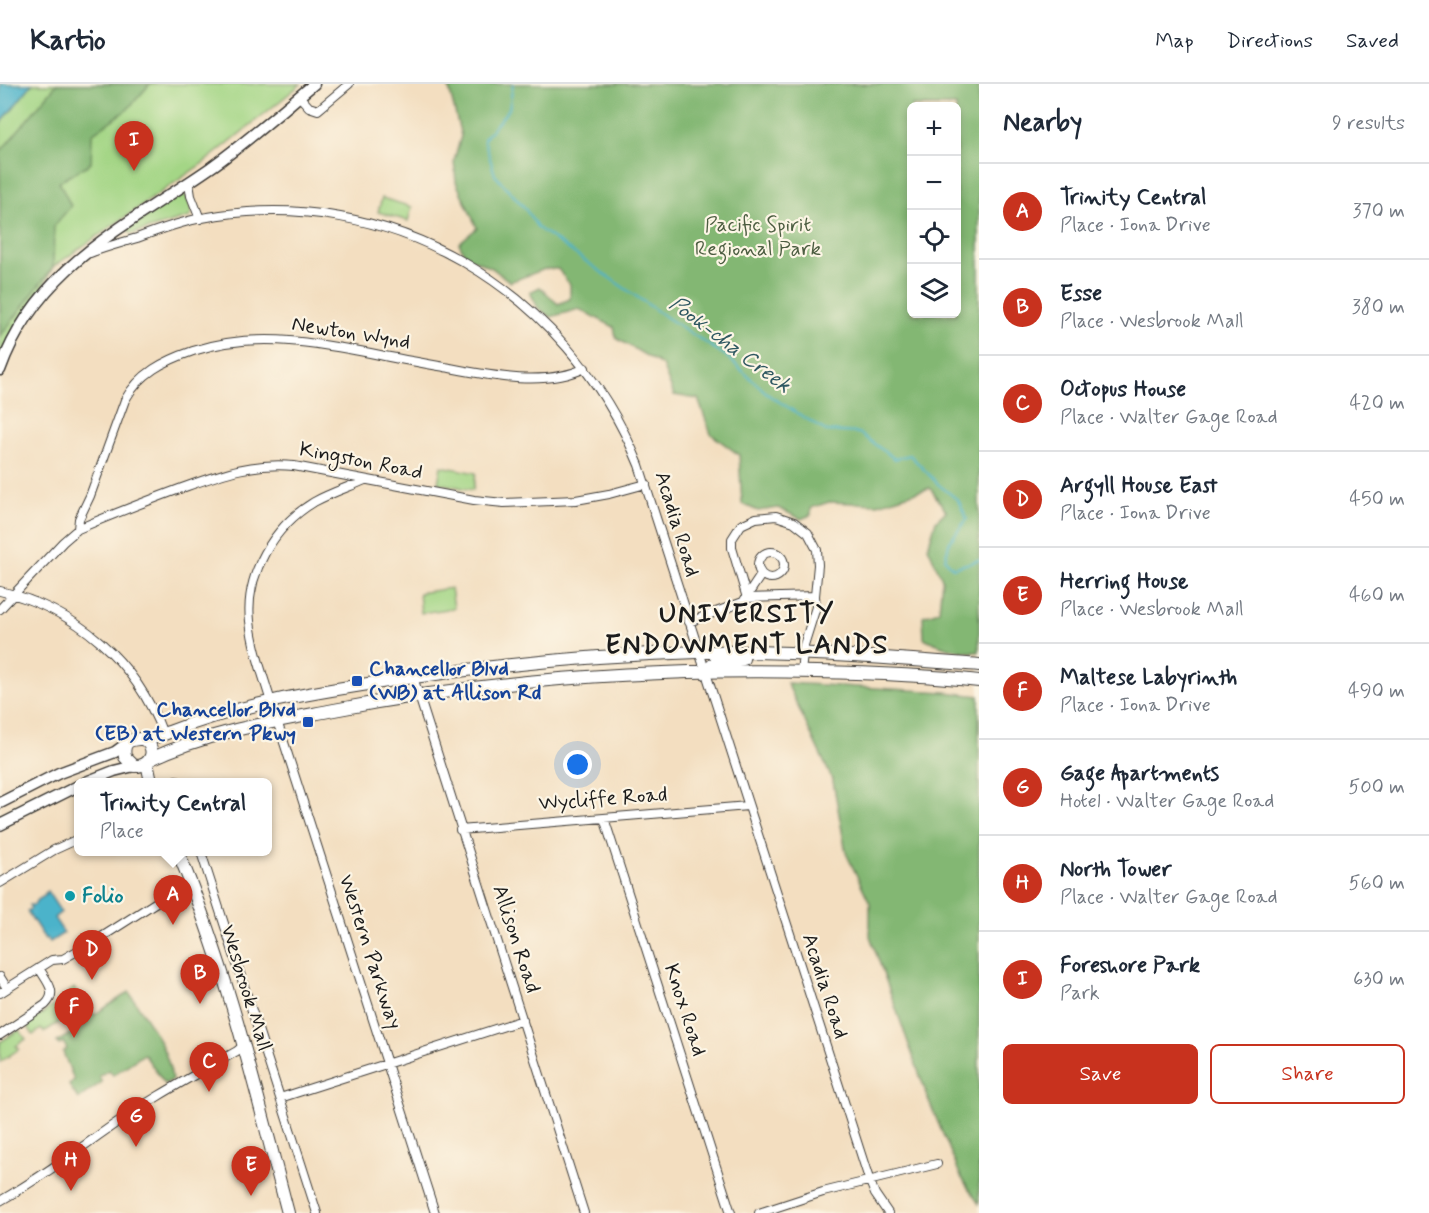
<!DOCTYPE html>
<html lang="en">
<head>
<meta charset="utf-8">
<style>
  :root { --surface:#fff; --page:#f2f2f3; --text:#1f2937; --muted:#747a83; --line:#e0e1e3; --accent:#c8321e }
  body { margin:0; font-family:Mynerve,sans-serif; background:var(--page); color:var(--text) }
  .controls { position:absolute; right:18px; top:18px; display:grid; overflow:hidden; border-radius:9px; box-shadow:0 3px 9px #0003 }
  .controls button { width:54px; height:54px; display:grid; place-items:center; padding:0; border:0; border-bottom:2px solid var(--line); background:var(--surface); color:var(--text); font:30px sans-serif }
  .you { position:absolute; left:578px; top:681px; width:21px; height:21px; margin:-15px; border:4px solid #fff; border-radius:50%; background:#1a73e8; box-shadow:0 0 0 9px #1a73e833 }
  .badge { display:grid; place-items:center; width:39px; height:39px; border-radius:50%; background:var(--accent); color:#fff; font-size:20px; font-weight:700 }
  .pin { position:absolute; translate:-50% -50px; filter:drop-shadow(0 2px 3px #0008) }
  .pin::after { content:''; position:absolute; top:32px; width:21px; height:18px; background:inherit; clip-path:polygon(0 0,100% 0,50% 100%) }
  .popup { position:absolute; left:74px; top:694px; width:198px; height:78px; box-sizing:border-box; display:grid; place-content:center; border-radius:9px; background:var(--surface); filter:drop-shadow(0 2px 4px #0005); font-size:20px; white-space:nowrap; color:var(--muted) }
  .popup b { font-size:22px; color:var(--text) }
  .popup::after { content:''; position:absolute; left:50%; top:100%; margin-left:-12px; border:12px solid transparent; border-top-color:var(--surface) }
  .list { margin:0; padding:0; list-style:none }
  h2 { display:flex; justify-content:space-between; align-items:center; height:78px; margin:0; padding:0 24px; font-size:26px }
  h2 small { font-size:20px; font-weight:400; color:var(--muted) }
  .list li { display:grid; grid-template-columns:39px 1fr auto; gap:18px; align-items:center; box-sizing:border-box; height:96px; padding:0 24px; border-top:2px solid var(--line) }
  .list b { display:block; font-size:22px; white-space:nowrap }
  .list p { margin:0; font-size:20px; white-space:nowrap; color:var(--muted) }
  .list em { font-size:20px; font-style:normal; color:var(--muted) }
  .actions { display:flex; gap:12px; padding:18px 24px }
  .actions a { flex:1; padding:14px 0; border:2px solid var(--accent); border-radius:9px; text-align:center; font-size:21px; color:var(--accent) }
  .actions .main { background:var(--accent); color:#fff }
  .icon { flex:none; width:33px; height:33px; fill:none; stroke:currentColor; stroke-width:2; stroke-linecap:round; stroke-linejoin:round }
  .map { position:relative; flex:none; width:979px; height:1129px; overflow:hidden }
  header { display:flex; align-items:center; gap:36px; box-sizing:border-box; height:84px; padding:0 30px; background:var(--surface); border-bottom:2px solid var(--line) }
  header strong { font-size:28px }
  nav { display:flex; gap:33px; margin-inline-start:auto; font-size:21px }
  main { display:flex }
  aside { flex:1; background:var(--surface) }
  .map>svg:first-child { display:block }
</style>
</head>
<body>
<header>
<strong>Kartio</strong>
<nav><a>Map</a><a>Directions</a><a>Saved</a></nav>
</header>
<main>
<div class="map">
<svg width="979" height="1129" viewBox="0 0 979 1129">
  <rect width="100%" height="100%" fill="#fcf5e5"/>
  <filter id="ink" filterUnits="userSpaceOnUse"><feTurbulence type="fractalNoise" baseFrequency=".0167" numOctaves="2"/><feDisplacementMap in="SourceGraphic" scale="12" xChannelSelector="R" yChannelSelector="G"/><feConvolveMatrix kernelMatrix="1 2 1 2 8 2 1 2 1" color-interpolation-filters="sRGB"/></filter>
  <filter id="wash" filterUnits="userSpaceOnUse"><feTurbulence type="fractalNoise" baseFrequency=".008" numOctaves="4" result="noise"/><feDisplacementMap in="SourceGraphic" scale="24" xChannelSelector="R" yChannelSelector="G"/><feGaussianBlur stdDeviation="1.35" result="paint"/><feColorMatrix in="noise" values="0 0 0 0 0 0 0 0 0 0 0 0 0 0 0 0 0 1.4 0 .05"/><feComposite in="paint" operator="in"/></filter>
  <g filter="url(#wash)">
    <rect width="100%" height="100%" fill="#f3dec0"/>
    <path fill="#a4d686" stroke="#607951" stroke-width="1.5" d="M 32,0 L 147,0 L 144,6 L 150,0 L 301,0 L 206,77 L 53,183 L 0,289 L 0,40 Z
      M 180,109 L 186,112 L 192,126 L 190,133 L 135,149 L 131,150 L 128,147 L 128,145 Z
      M 382,114 L 412,123 L 408,137 L 378,128 Z
      M 441,382 L 476,389 L 473,406 L 438,399 Z
      M 451,504 L 454,524 L 421,529 L 419,509 Z
      M 74,904 L 86,921 L 44,948 L 41,945 L 33,951 L 27,941 L 64,914 L 64,912 Z
      M 19,946 L 26,955 L 16,962 L 19,965 L 0,978 L 0,958 Z"/>
    <path fill="#83b773" stroke="#506a48" stroke-width="1.5" fill-rule="evenodd" d="M 57,0 L 150,0 L 128,25 L 92,50 L 91,79 L 59,98 L 71,122 L 54,142 L 53,183 L 0,253 L 0,68 Z
      M 448,0 L 979,0 L 979,568 C 959,569 942,563 924,554 L 923,532 L 939,527 L 942,495 L 928,463 L 936,437 L 946,427 L 930,404 L 878,420 L 829,418 L 811,424 L 811,431 L 801,435 L 778,424 L 758,427 L 742,420 L 739,371 L 711,350 L 698,315 L 674,311 L 662,281 L 616,254 L 614,243 L 579,225 L 551,233 L 538,224 L 530,208 L 540,203 L 558,220 L 570,215 L 570,201 L 558,185 L 545,185 L 510,198 L 492,184 L 465,172 L 459,159 L 477,144 L 456,98 L 454,77 L 461,52 ZM 956,22 L 956,230 L 912,230 L 912,22 Z
      M 787,599 L 945,608 L 979,612 L 979,1120 L 961,1093 L 929,1017 L 870,852 L 870,819 L 846,769 L 833,697 Z
      M 129,908 C 146,935 169,964 172,996 L 165,1000 L 144,970 L 113,991 L 109,986 L 99,992 L 102,998 L 78,1015 L 69,1001 L 74,996 L 63,968 L 67,965 L 63,958 L 59,961 L 57,958 L 86,940 L 77,927 L 86,921 L 94,931 Z"/>
    <path fill="#4cb3ca" stroke="#346873" stroke-width="1.5" d="M 0,0 L 32,0 L 0,40 Z
      M 47,807 L 61,828 L 54,834 L 64,849 L 50,858 L 47,854 L 45,855 L 27,827 L 31,825 L 29,821 L 34,821 L 36,817 L 46,811 L 45,809 Z"/>
    <g fill="none" stroke-linecap="round" stroke-linejoin="round">
      <path stroke="#4cb3ca" stroke-width="2" d="M 513,0 L 509,25 L 484,55 L 495,91 L 524,123 L 538,144 L 660,229 L 726,272 L 770,312 L 826,347 L 859,349 L 895,375 L 910,371 L 939,401 L 958,416 L 967,435 L 950,457 L 945,475 L 953,484 L 979,476"/>
    </g>
  </g>
  <g filter="url(#ink)">
    <g fill="none" stroke-linecap="round" stroke-linejoin="round">
      <defs>
        <path id="minor" d="M 299,12 L 309,23 L 318,26 L 349,0
          M 189,99 L 191,112 L 200,135
          M 90,169 C 105,163 121,159 137,154 C 158,146 180,138 202,134 C 391,98 568,207 639,381 L 869,1095 L 875,1110 L 888,1129
          M 365,396 C 349,403 330,409 314,418 C 274,442 245,490 250,537 C 253,565 263,591 271,618 L 435,1129
          M 78,445 C 113,430 147,417 182,404 C 221,390 252,378 294,382 L 474,416 L 504,419 L 576,416 L 609,410 L 646,400
          M758 481a13 13 0 1 1 26 0a13 13 0 1 1-26 0Z
          M 0,507 C 76,525 136,577 163,650
          M 747,514 L 732,464 L 732,455 L 741,441 L 756,434 L 776,432 L 794,438 L 808,449 L 817,466 L 818,481 L 815,512 L 816,523 L 804,561 L 801,588
          M 747,514 L 815,512
          M 0,525 L 63,458 L 78,445 L 79,435 L 90,412 L 125,316 C 140,289 164,277 193,267 C 251,248 306,257 365,268 C 393,274 422,279 450,284 C 491,292 546,303 585,284
          M 689,538 L 743,518 L 761,491
          M 413,593 L 584,1129
          M 176,696 L 177,698
          M 604,734 L 731,1129
          M 460,746 L 748,722
          M 201,768 L 317,1129
          M 0,799 L 54,766 L 78,755
          M 0,893 L 7,904
          M 0,909 L 52,876 L 63,875 L 100,854 L 191,796
          M 0,951 L 45,921 C 59,908 46,897 39,884
          M 280,1014 L 523,936
          M 0,1117 C 35,1097 67,1074 99,1051 C 143,1019 191,993 237,967 L 244,961
          M 759,1129 L 823,1108 L 937,1080"/>
        <path id="tertiary" d="M 0,286 C 37,183 126,142 210,84 C 247,58 280,28 314,0
          M 86,698 L 114,687 L 134,682
          M 0,719 L 59,689 L 115,668 L 126,660
          M 0,741 L 78,702"/>
        <path id="secondary" d="M 706,587 L 717,577 L 743,575
          M 143,655 C 158,664 152,683 134,682 L 125,673 C 121,651 138,656 152,654 C 158,653 163,650 169,648 C 237,621 309,609 381,598 C 485,582 592,571 698,568 C 791,566 886,574 979,581
          M 151,675 C 208,648 272,638 334,626 C 493,595 654,584 816,588 C 870,589 925,591 979,597
          M 147,679 L 151,698
          M 178,768 C 227,884 256,1007 288,1129"/>
      </defs>
      <use href="#minor" stroke="#3c3935" stroke-width="10"/>
      <use href="#tertiary" stroke="#3c3935" stroke-width="13"/>
      <use href="#secondary" stroke="#3c3935" stroke-width="14"/>
      <use href="#minor" stroke="#fff" stroke-width="8"/>
      <use href="#tertiary" stroke="#fff" stroke-width="10"/>
      <use href="#secondary" stroke="#fff" stroke-width="12"/>
    </g>
  </g>
  <g fill="#1a4fb4" stroke="#fcf5e5" stroke-width="2">
    <rect x="351" y="591" width="12" height="12" rx="3"/>
    <rect x="302" y="632" width="12" height="12" rx="3"/>
  </g>
  <circle fill="#0f9aa8" stroke="#fcf5e5" stroke-width="2" cx="70" cy="812" r="6"/>
  <g text-anchor="middle" dominant-baseline="central" stroke-width="4.5" stroke-linejoin="round" paint-order="stroke">
    <g font-size="21" fill="#4c5d41" stroke="#fcf5e5">
      <text x="758" y="141">Pacific Spirit<tspan x="758" dy="24">Regional Park</tspan></text>
    </g>
    <g font-size="21" fill="#1c1c1c" stroke="#fcf5e5">
      <text transform="translate(351 249) rotate(9)">Newton Wynd</text>
      <text transform="translate(361 377) rotate(11)">Kingston Road</text>
      <text transform="translate(677 440) rotate(73)">Acadia Road</text>
      <text transform="translate(603 715) rotate(-4)">Wycliffe Road</text>
      <text transform="translate(516 855) rotate(72)">Allison Road</text>
      <text transform="translate(370 868) rotate(72)">Western Parkway</text>
      <text transform="translate(825 902) rotate(72)">Acadia Road</text>
      <text transform="translate(246 904) rotate(73)">Wesbrook Mall</text>
      <text transform="translate(685 926) rotate(72)">Knox Road</text>
    </g>
    <g font-size="21" font-weight="bold" fill="#164399" stroke="#fcf5e5" text-anchor="start">
      <text x="369" y="585">Chancellor Blvd<tspan x="369" dy="24">(WB) at Allison Rd</tspan></text>
      <text x="296" y="626" text-anchor="end">Chancellor Blvd<tspan x="296" dy="24">(EB) at Western Pkwy</tspan></text>
    </g>
    <g font-size="21" font-weight="bold" fill="#0d838f" stroke="#fcf5e5" text-anchor="start">
      <text x="82" y="812">Folio</text>
    </g>
    <g font-size="22" font-style="italic" fill="#2f5862" stroke="#fcf5e5">
      <text transform="translate(730 261) rotate(37)">Pook-cha Creek</text>
    </g>
    <g font-size="27" font-weight="bold" letter-spacing="1.5" fill="#1c1c1c" stroke="#fcf5e5">
      <text x="747" y="530">UNIVERSITY<tspan x="747" dy="31">ENDOWMENT LANDS</tspan></text>
    </g>
  </g>
</svg>
<div class="controls">
<button>+</button>
<button>−</button>
<button><svg class="icon" aria-label="locate" viewBox="0 0 24 24"><circle cx="12" cy="12" r="6"/><path d="M12 2v4M12 18v4M2 12h4M18 12h4"/></svg></button>
<button><svg class="icon" aria-label="layers" viewBox="0 0 24 24"><path d="M12 4l9 5-9 5-9-5zM3 14l9 5 9-5"/></svg></button>
</div>
<div class="you"></div>
<div class="pin badge" style="left:173px;top:841px">A</div>
<div class="popup"><b>Trinity Central</b>Place</div>
<div class="pin badge" style="left:200px;top:920px">B</div>
<div class="pin badge" style="left:209px;top:1008px">C</div>
<div class="pin badge" style="left:92px;top:896px">D</div>
<div class="pin badge" style="left:251px;top:1112px">E</div>
<div class="pin badge" style="left:74px;top:954px">F</div>
<div class="pin badge" style="left:136px;top:1063px">G</div>
<div class="pin badge" style="left:71px;top:1107px">H</div>
<div class="pin badge" style="left:134px;top:87px">I</div>
</div>
<aside>
<h2>Nearby<small>9 results</small></h2>
<ul class="list">
<li><span class="badge">A</span><div><b>Trinity Central</b><p>Place · Iona Drive</p></div><em>370 m</em></li>
<li><span class="badge">B</span><div><b>Esse</b><p>Place · Wesbrook Mall</p></div><em>380 m</em></li>
<li><span class="badge">C</span><div><b>Octopus House</b><p>Place · Walter Gage Road</p></div><em>420 m</em></li>
<li><span class="badge">D</span><div><b>Argyll House East</b><p>Place · Iona Drive</p></div><em>450 m</em></li>
<li><span class="badge">E</span><div><b>Herring House</b><p>Place · Wesbrook Mall</p></div><em>460 m</em></li>
<li><span class="badge">F</span><div><b>Maltese Labyrinth</b><p>Place · Iona Drive</p></div><em>490 m</em></li>
<li><span class="badge">G</span><div><b>Gage Apartments</b><p>Hotel · Walter Gage Road</p></div><em>500 m</em></li>
<li><span class="badge">H</span><div><b>North Tower</b><p>Place · Walter Gage Road</p></div><em>560 m</em></li>
<li><span class="badge">I</span><div><b>Foreshore Park</b><p>Park</p></div><em>630 m</em></li>
</ul>
<div class="actions"><a class="main">Save</a><a>Share</a></div>
</aside>
</main>
</body>
</html>
